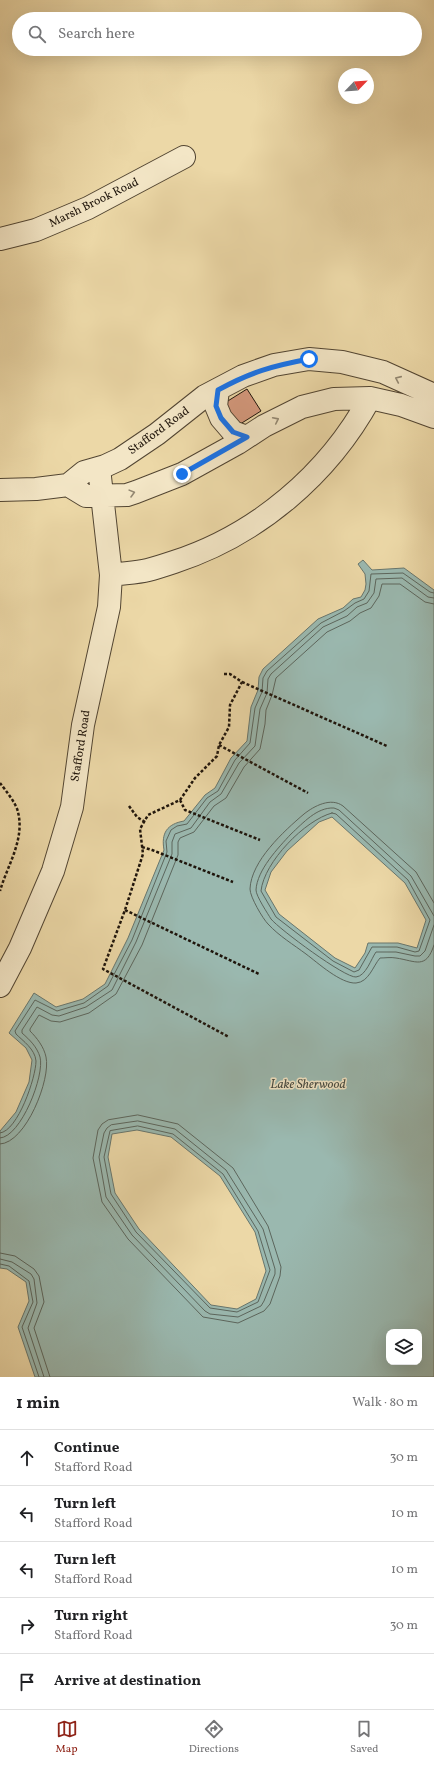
<!DOCTYPE html>
<html lang="en">
<head>
<meta charset="utf-8">
<style>
  :root { --surface:#fff; --page:#f6f6f6; --text:#202124; --muted:#757577; --line:#e0e0e0; --accent:#8f2418 }
  body { margin:0; font-family:Vollkorn,serif; background:var(--page); color:var(--text) }
  .controls { position:absolute; right:12px; bottom:12px; display:grid; overflow:hidden; border-radius:8px; box-shadow:0 4px 16px #0002 }
  .controls button { width:36px; height:36px; display:grid; place-items:center; padding:0; border:0; border-bottom:1px solid var(--line); background:var(--surface); color:var(--text); font:20px sans-serif }
  .compass { position:absolute; left:338px; top:68px; width:36px; height:36px; border-radius:50%; background:var(--surface); box-shadow:0 4px 16px #0002; rotate:65deg }
  .stop { position:absolute; width:12px; height:12px; margin:-9px; border:3px solid #1a73e8; border-radius:50%; background:#fff }
  .stop.end { background:#1a73e8; border-color:#fff; box-shadow:0 1px 4px #0008 }
  .list { margin:0; padding:0; list-style:none }
  h2 { display:flex; justify-content:space-between; align-items:center; height:52px; margin:0; padding:0 16px; font-size:17px }
  h2 small { font-size:13px; font-weight:400; color:var(--muted) }
  .list li { display:grid; grid-template-columns:26px 1fr auto; gap:12px; align-items:center; box-sizing:border-box; height:56px; padding:0 16px; border-top:1px solid var(--line) }
  .list b { display:block; font-size:15px; white-space:nowrap }
  .list p { margin:0; font-size:13px; white-space:nowrap; color:var(--muted) }
  .list em { font-size:13px; font-style:normal; color:var(--muted) }
  .icon { flex:none; width:22px; height:22px; fill:none; stroke:currentColor; stroke-width:2; stroke-linecap:round; stroke-linejoin:round }
  .map { position:relative; flex:none; width:434px; height:1377px; overflow:hidden }
  .search { position:absolute; background:var(--surface); box-shadow:0 4px 16px #0002; left:12px; right:12px; top:12px; height:44px; display:flex; align-items:center; gap:10px; box-sizing:border-box; padding:0 14px; border-radius:22px; color:var(--muted); font-size:15px }
  .sheet { height:332px; background:var(--surface) }
  nav { display:flex; justify-content:space-around; align-items:center; box-sizing:border-box; height:56px; border-top:1px solid var(--line); background:var(--surface); font-size:11px; color:var(--muted) }
  nav a { display:grid; justify-items:center; gap:2px }
  nav .on { color:var(--accent) }
  .map>svg:first-child { display:block }
</style>
</head>
<body>
<div class="map">
<svg width="434" height="1377" viewBox="0 0 434 1377">
  <rect width="100%" height="100%" fill="#ecd8a7"/>
  <filter id="stains"><feTurbulence type="fractalNoise" baseFrequency=".005" numOctaves="4"/><feColorMatrix values="0 0 0 0 .2 0 0 0 0 .09 0 0 0 0 .02 0 0 0 .5 -.17"/></filter>
  <radialGradient id="worn" r=".72"><stop offset=".6" stop-color="#630" stop-opacity="0"/><stop offset="1" stop-color="#630" stop-opacity=".3"/></radialGradient>
  <path fill="#9ab8af" stroke="#68766d" fill-rule="evenodd" d="M 363,560 L 372,570 L 404,568 L 434,590 L 434,1377 L 35,1377 L 18,1327 L 29,1301 L 26,1282 L 7,1269 L 0,1268 L 0,1131 L 16,1112 L 29,1082 L 32,1060 L 26,1048 L 9,1033 L 34,993 L 56,1007 L 83,999 L 105,984 L 128,938 L 164,850 C 161,833 167,824 184,821 L 205,795 L 215,788 L 231,758 L 247,741 L 251,707 L 258,690 L 259,677 L 263,669 L 318,619 L 343,608 L 353,599 L 361,597 L 365,590 L 366,584 L 365,574 L 358,564 ZM 332,817 L 405,883 L 426,920 L 417,948 L 398,943 L 368,943 L 365,953 L 355,968 L 335,958 L 279,914 L 265,890 L 271,872 L 287,851 L 319,822 ZM 137,1130 L 171,1137 L 220,1176 L 255,1232 L 266,1271 L 256,1299 L 237,1309 L 211,1305 L 139,1229 L 115,1193 L 108,1157 L 112,1134 ZM 389,1332 L 419,1332 L 419,1362 L 389,1362 Z"/>
  <g fill="none" stroke-linecap="round" stroke-linejoin="round">
    <path stroke="#5c665d" stroke-width="1" d="M 332,813 L 336,814 L 408,880 L 430,920 L 419,951 L 415,952 L 397,947 L 372,947 L 359,970 L 354,972 L 333,961 L 276,917 L 261,891 C 264,862 305,820 332,813 Z
      M 434,903 L 416,872 L 343,806 C 331,797 314,806 304,814 C 284,831 251,861 250,889 C 250,897 263,919 268,924 C 279,936 294,945 306,954 C 318,963 341,984 356,983 C 369,982 373,966 380,958 C 385,958 391,957 396,958 C 416,961 426,970 434,945
      M 434,916 L 411,876 L 339,810 L 334,808 C 317,807 303,823 291,834 C 278,848 257,870 256,890 C 256,896 268,914 271,919 C 279,929 345,978 356,977 C 366,976 371,959 376,952 L 396,952 L 415,956 L 420,956 L 425,951 L 434,925
      M 138,1115 L 178,1124 L 233,1168 L 268,1226 L 281,1267 L 280,1276 L 270,1304 L 264,1311 L 238,1323 L 203,1317 L 128,1239 L 102,1202 L 93,1158 L 98,1130 L 102,1124 L 108,1120 Z
      M 138,1121 L 175,1129 L 226,1170 L 263,1229 L 275,1269 L 275,1274 L 264,1301 L 261,1306 L 238,1317 L 210,1314 L 205,1311 L 132,1235 L 106,1197 L 99,1157 L 104,1133 L 107,1128 L 111,1125 Z
      M 138,1126 L 173,1134 L 223,1174 L 258,1231 L 270,1270 L 258,1302 L 237,1312 L 210,1308 L 136,1232 L 111,1194 L 104,1157 L 110,1131 Z
      M 0,1133 C 18,1131 36,1077 36,1061 C 35,1049 23,1041 16,1034 L 15,1031 L 35,1000 L 57,1011 L 84,1003 L 108,986 L 132,940 L 167,852 L 166,841 L 171,830 L 177,826 L 187,824 L 207,798 L 218,791 L 235,760 L 250,743 L 255,708 L 262,692 L 263,678 L 267,671 L 321,623 L 344,611 L 355,603 L 364,599 L 369,591 L 371,574 L 403,573 L 430,592 L 434,593
      M 0,1138 C 21,1137 45,1075 40,1057 C 37,1047 30,1040 22,1033 L 22,1030 L 37,1007 L 52,1015 L 59,1016 L 86,1007 L 112,990 L 136,942 L 172,854 L 172,842 L 175,834 L 191,828 L 210,802 L 221,794 L 239,763 L 255,746 L 260,709 L 267,693 L 268,679 L 271,674 L 323,627 L 347,616 L 357,607 L 367,603 L 374,593 L 376,579 L 402,578 L 428,597 L 434,598
      M 0,1144 C 26,1143 51,1079 46,1057 C 44,1047 37,1038 30,1031 L 30,1029 L 39,1015 L 51,1021 L 60,1022 L 89,1013 L 116,994 L 142,945 L 178,855 L 178,842 L 180,838 L 194,832 L 214,806 L 226,798 L 244,767 L 260,749 L 265,724 L 266,710 L 272,695 L 276,678 L 327,632 L 350,621 L 360,613 L 371,608 L 379,596 L 382,584 L 400,584 L 425,602 L 434,604
      M 0,1253 L 15,1256 L 34,1269 L 39,1276 L 44,1302 L 34,1328 L 50,1377
      M 0,1259 L 12,1262 L 31,1274 L 34,1279 L 37,1303 L 28,1328 L 44,1377
      M 0,1264 L 9,1266 L 29,1281 L 33,1302 L 22,1327 L 39,1377"/>
  </g>
  <path fill="#d4987c" stroke="#1e140b" d="M 247,389 L 261,411 L 237,426 L 223,404 Z"/>
  <g fill="none" stroke-linecap="round" stroke-linejoin="round">
    <defs>
      <path id="minor" d="M 0,239 L 36,230 L 88,208 L 184,157
        M 218,390 L 216,406 L 221,418 L 233,432 L 247,437
        M 68,485 L 84,472 L 105,466 L 120,459 L 157,434 L 205,396 L 243,376 L 274,365 L 309,359 L 342,362 L 383,372 L 434,395
        M 68,485 L 86,496 L 127,495 L 136,492 L 182,474 L 238,443 L 264,426 L 302,407 L 334,399 L 370,398 L 401,405 L 434,417
        M 0,490 L 36,489 L 68,485
        M 111,575 C 123,573 136,573 148,570 C 156,568 165,565 174,562 C 257,535 328,475 370,398
        M 0,986 L 20,948 L 53,871 L 72,807 L 83,725 L 109,607 L 111,575 L 99,468"/>
    </defs>
    <use href="#minor" stroke="#524532" stroke-width="24"/>
    <path stroke="#1e140b" stroke-width="2.5" stroke-dasharray="3 2" stroke-linecap="butt" d="M 224,674 L 230,674 L 242,682 L 230,705 L 229,727 L 219,745 L 217,756 L 195,778 L 180,800 L 148,815 L 140,829 L 143,854 L 125,910 L 103,969 L 229,1037
      M 242,682 L 387,746
      M 219,745 L 308,793
      M 0,783 C 6,791 16,803 18,812 C 25,840 7,866 0,891
      M 180,800 L 185,810 L 260,840
      M 129,806 L 137,817 L 145,822
      M 142,847 L 152,850 L 233,882
      M 125,910 L 259,974"/>
    <use href="#minor" stroke="#f3e6c6" stroke-width="22"/>
  </g>
  <defs><path id="oneway-chevron" d="M-2-3.5L2.5 0L-2 3.5" fill="none" stroke-width="1.6" stroke-linecap="round" stroke-linejoin="round"/></defs>
  <g stroke="#938872">
    <use href="#oneway-chevron" transform="translate(398 379) rotate(-156)"/>
    <use href="#oneway-chevron" transform="translate(276 420) rotate(-26)"/>
    <use href="#oneway-chevron" transform="translate(132 493) rotate(-15)"/>
  </g>
  <g fill="none" stroke-linecap="round" stroke-linejoin="round">
    <path stroke="#1a73e8" stroke-width="5" d="M 182,474 L 247,437 L 233,432 L 221,418 L 216,406 L 218,390 C 251,372 272,366 309,359"/>
  </g>
  <g text-anchor="middle" dominant-baseline="central" stroke-width="3" stroke-linejoin="round" paint-order="stroke">
    <g font-size="12" fill="#1e140b" stroke="#f3e6c6">
      <text transform="translate(94 203) rotate(-26)">Marsh Brook Road</text>
      <text transform="translate(159 431) rotate(-36)">Stafford Road</text>
      <text transform="translate(81 746) rotate(-81)">Stafford Road</text>
    </g>
    <g font-size="13" font-style="italic" fill="#494d44" stroke="#f3e6c6">
      <text x="308" y="1085">Lake Sherwood</text>
    </g>
  </g>
  <rect width="100%" height="100%" filter="url(#stains)"/>
  <rect width="100%" height="100%" fill="url(#worn)"/>
</svg>
<div class="controls">
<button><svg class="icon" aria-label="layers" viewBox="0 0 24 24"><path d="M12 4l9 5-9 5-9-5zM3 14l9 5 9-5"/></svg></button>
</div>
<svg class="compass" viewBox="-18 -18 36 36"><path d="M0-13l5 13h-10z" fill="#e53935"/><path d="M0 13l5-13h-10z" fill="#757577"/></svg>
<div class="stop" style="left:309px;top:359px"></div>
<div class="stop end" style="left:182px;top:474px"></div>
<div class="search"><svg class="icon" aria-label="search" viewBox="0 0 24 24"><circle cx="10" cy="10" r="6"/><path d="M15 15l6 6"/></svg>Search here</div>
</div>
<section class="sheet">
<h2>1 min<small>Walk · 80 m</small></h2>
<ul class="list">
<li><svg class="icon" aria-label="ahead" viewBox="0 0 24 24"><path d="M12 20V5M6 11l6-6 6 6"/></svg><div><b>Continue</b><p>Stafford Road</p></div><em>30 m</em></li>
<li><svg class="icon" aria-label="left" viewBox="0 0 24 24"><path d="M17 20v-9H6M10 6l-5 5 5 5"/></svg><div><b>Turn left</b><p>Stafford Road</p></div><em>10 m</em></li>
<li><svg class="icon" aria-label="left" viewBox="0 0 24 24"><path d="M17 20v-9H6M10 6l-5 5 5 5"/></svg><div><b>Turn left</b><p>Stafford Road</p></div><em>10 m</em></li>
<li><svg class="icon" aria-label="right" viewBox="0 0 24 24"><path d="M7 20v-9h11M14 6l5 5-5 5"/></svg><div><b>Turn right</b><p>Stafford Road</p></div><em>30 m</em></li>
<li><svg class="icon" aria-label="arrive" viewBox="0 0 24 24"><path d="M6 21V4h12l-3 4 3 4H6"/></svg><div><b>Arrive at destination</b></div></li>
</ul>
</section>
<nav>
<a class="on"><svg class="icon" aria-label="map" viewBox="0 0 24 24"><path d="M3 6l6-2 6 2 6-2v14l-6 2-6-2-6 2zM9 4v14M15 6v14"/></svg>Map</a>
<a><svg class="icon" aria-label="directions" viewBox="0 0 24 24"><path d="M12 3l9 9-9 9-9-9zM9 14v-3h6M13 9l2 2-2 2"/></svg>Directions</a>
<a><svg class="icon" aria-label="saved" viewBox="0 0 24 24"><path d="M7 4h10v16l-5-4-5 4z"/></svg>Saved</a>
</nav>
</body>
</html>
